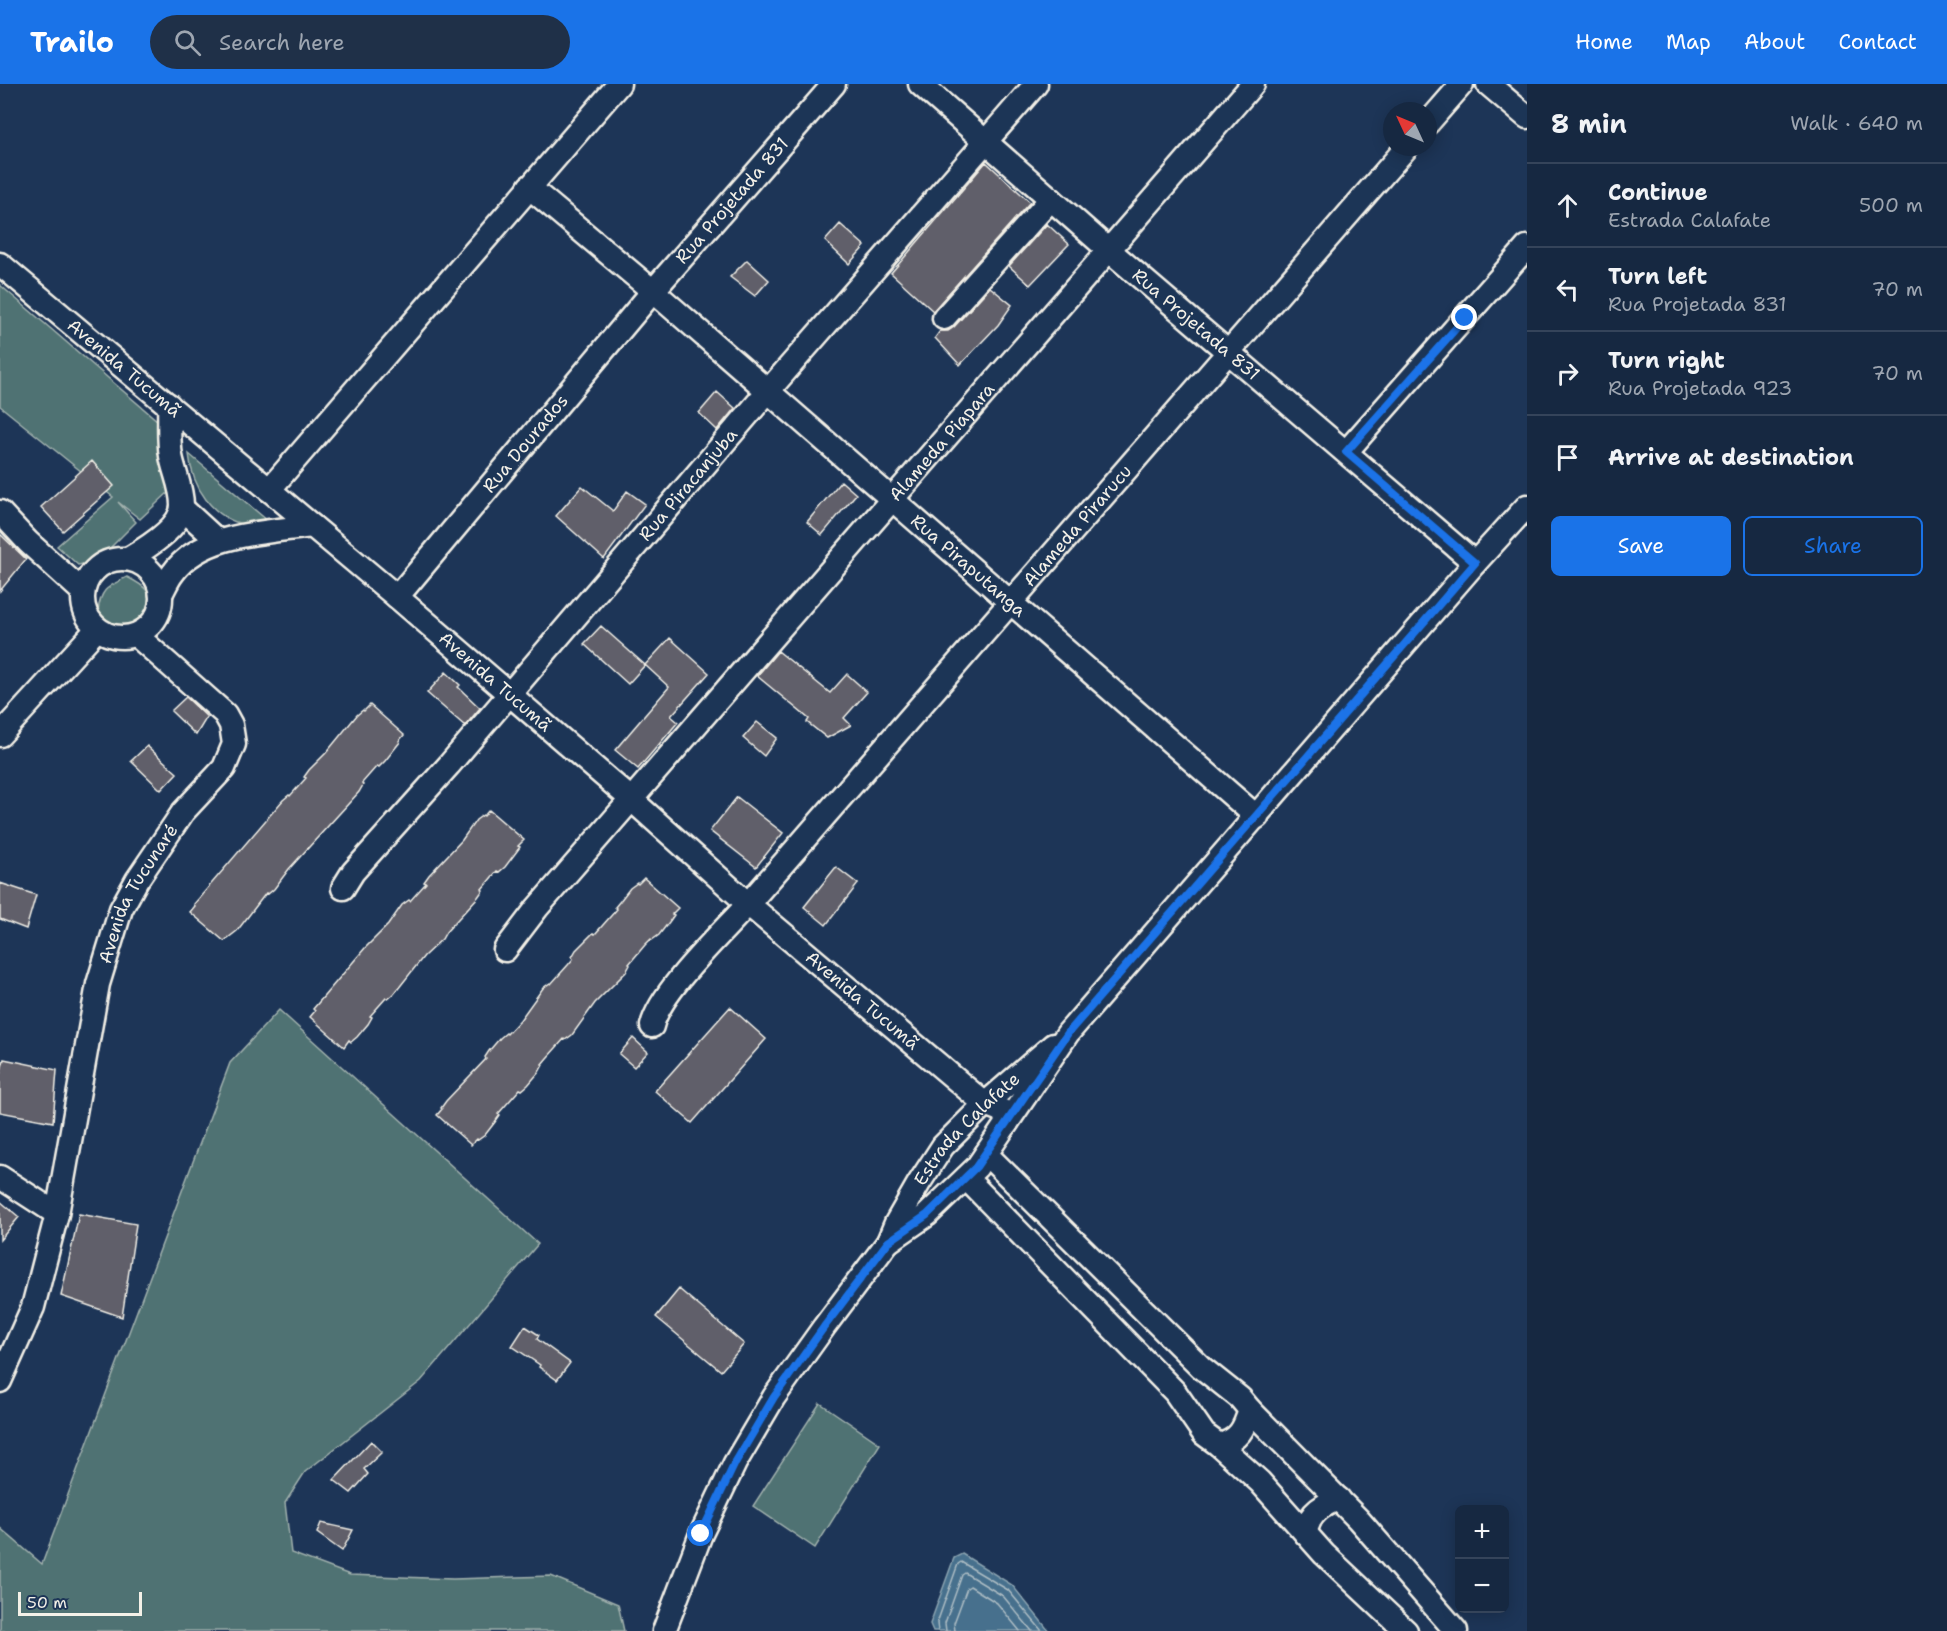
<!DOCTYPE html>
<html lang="en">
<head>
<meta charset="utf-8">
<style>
  :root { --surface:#162841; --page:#1f3048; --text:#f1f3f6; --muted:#9ea6b1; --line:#35445a; --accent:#1a73e8 }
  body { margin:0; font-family:"Shantell Sans",sans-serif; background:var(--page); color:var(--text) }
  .controls { position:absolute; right:18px; bottom:18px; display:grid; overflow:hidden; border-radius:9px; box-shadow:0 3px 15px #0003 }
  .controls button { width:54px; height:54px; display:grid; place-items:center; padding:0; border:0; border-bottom:2px solid var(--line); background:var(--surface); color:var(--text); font:30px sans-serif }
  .compass { position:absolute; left:1383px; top:18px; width:54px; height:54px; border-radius:50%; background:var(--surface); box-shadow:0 3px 15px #0003; rotate:314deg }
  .scale { position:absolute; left:18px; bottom:15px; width:124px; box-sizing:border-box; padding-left:6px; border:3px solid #f4f1e8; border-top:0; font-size:16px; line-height:21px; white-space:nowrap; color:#f4f1e8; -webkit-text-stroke:4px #1d3557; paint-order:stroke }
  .stop { position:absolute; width:18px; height:18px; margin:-14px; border:4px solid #1a73e8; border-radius:50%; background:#fff }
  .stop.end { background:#1a73e8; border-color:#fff; box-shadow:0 2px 6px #0008 }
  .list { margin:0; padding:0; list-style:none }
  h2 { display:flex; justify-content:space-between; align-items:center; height:78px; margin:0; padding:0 24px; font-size:26px }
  h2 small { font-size:20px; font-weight:400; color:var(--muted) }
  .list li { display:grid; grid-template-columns:39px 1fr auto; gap:18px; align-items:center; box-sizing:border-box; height:84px; padding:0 24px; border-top:2px solid var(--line) }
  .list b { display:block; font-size:22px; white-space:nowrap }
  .list p { margin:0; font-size:20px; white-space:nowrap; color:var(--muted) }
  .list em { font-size:20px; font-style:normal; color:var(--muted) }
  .actions { display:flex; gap:12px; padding:18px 24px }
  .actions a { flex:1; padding:14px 0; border:2px solid var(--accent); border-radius:9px; text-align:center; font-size:21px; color:var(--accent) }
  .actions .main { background:var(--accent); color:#fff }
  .icon { flex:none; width:33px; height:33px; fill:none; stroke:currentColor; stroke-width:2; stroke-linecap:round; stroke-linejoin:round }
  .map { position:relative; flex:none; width:1527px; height:1547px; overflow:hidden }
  header { display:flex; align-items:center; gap:36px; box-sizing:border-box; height:84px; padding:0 30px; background:var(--accent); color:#fff }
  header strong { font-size:28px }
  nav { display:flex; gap:33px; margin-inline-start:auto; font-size:21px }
  .search { width:420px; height:54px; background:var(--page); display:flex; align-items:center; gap:15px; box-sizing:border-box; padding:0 21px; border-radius:33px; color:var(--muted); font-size:22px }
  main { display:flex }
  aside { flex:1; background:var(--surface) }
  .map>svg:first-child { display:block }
</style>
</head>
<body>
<header>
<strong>Trailo</strong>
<div class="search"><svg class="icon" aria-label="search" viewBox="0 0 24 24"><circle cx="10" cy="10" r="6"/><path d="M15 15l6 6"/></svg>Search here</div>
<nav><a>Home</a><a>Map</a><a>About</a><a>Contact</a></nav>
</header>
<main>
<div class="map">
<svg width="1527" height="1547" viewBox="0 0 1527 1547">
  <rect width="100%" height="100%" fill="#1d3557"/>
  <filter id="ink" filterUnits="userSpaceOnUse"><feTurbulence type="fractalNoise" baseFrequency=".0167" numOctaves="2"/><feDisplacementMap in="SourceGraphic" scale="12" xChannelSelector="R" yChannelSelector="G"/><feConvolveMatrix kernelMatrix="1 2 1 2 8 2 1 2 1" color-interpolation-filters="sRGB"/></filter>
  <g filter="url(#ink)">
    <path fill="#4f7273" stroke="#a2b2ae" stroke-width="1.5" d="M 0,201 L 159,338 L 170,407 L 140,435 L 118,418 L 136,438 L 97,477 L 78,481 L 57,462 L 113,413 L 0,322 Z
      M 189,370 L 275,443 C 265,442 255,443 246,441 C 212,434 192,403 189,370 Z
      M 127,493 C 147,503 151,507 153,530 L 144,542 L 126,553 L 107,542 L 98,527 C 101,504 108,503 127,493 Z
      M 279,926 L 538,1160 L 421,1297 L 305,1388 L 285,1419 L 291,1469 L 350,1491 L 453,1495 L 551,1492 L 618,1520 L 624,1547 L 0,1547 L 0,1444 L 42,1480 L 230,979 Z
      M 820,1319 L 880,1360 L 815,1464 L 753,1422 Z"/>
    <path fill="#46708d" stroke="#8ca4b1" stroke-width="1.5" d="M 962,1470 L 1012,1501 L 1049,1547 L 933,1547 L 930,1540 L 954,1474 Z"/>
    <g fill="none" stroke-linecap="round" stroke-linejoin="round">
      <path stroke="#aebdc4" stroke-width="1.5" d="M 938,1547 L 937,1539 L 958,1480 L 961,1478 L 1008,1506 L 1042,1547
        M 946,1547 L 945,1539 L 962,1491 L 965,1489 L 1003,1512 L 1032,1547
        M 955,1547 L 954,1539 L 967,1504 L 970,1502 L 997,1519 L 1020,1547"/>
    </g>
    <path fill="#605f6a" stroke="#f4f1e8" stroke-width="1.5" d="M 986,78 L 1030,118 L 933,227 L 891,189 Z
      M 840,140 L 865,162 L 849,180 L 825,157 Z
      M 1047,140 L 1069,160 L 1030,201 L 1009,182 Z
      M 747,176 L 769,196 L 755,212 L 730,193 Z
      M 990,203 L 1012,221 L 998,241 L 960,281 L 935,254 L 940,247 L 948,247 L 954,243 Z
      M 717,308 L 735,324 L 717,346 L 699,329 Z
      M 92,377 L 114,402 L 63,447 L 41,423 Z
      M 841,397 L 856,410 L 822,451 L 807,438 Z
      M 582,402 L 613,427 L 627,407 L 645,420 L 604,475 L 556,432 Z
      M 0,450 L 26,475 L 0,507 Z
      M 601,542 L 645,581 L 628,600 L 584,560 Z
      M 670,554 L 709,589 L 671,632 L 678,638 L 638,685 L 615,666 L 669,603 L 645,581 Z
      M 778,567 L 830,609 L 847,590 L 867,608 L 844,634 L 851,641 L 827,654 L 807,638 L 809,635 L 757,592 Z
      M 446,588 L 460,601 L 458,603 L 480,624 L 465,642 L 427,609 Z
      M 186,613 L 207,633 L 196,651 L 171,627 Z
      M 370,621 L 404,651 L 399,657 L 400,658 L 385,677 L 379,683 L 377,682 L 362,699 L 363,701 L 359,708 L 289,785 L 274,805 L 268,810 L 266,809 L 237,847 L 224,857 L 190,828 L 195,822 L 194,820 L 283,716 L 289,711 L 290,712 L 306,694 L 304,693 L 309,686 L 326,669 L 357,631 L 363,626 L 364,627 Z
      M 757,638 L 777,654 L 764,672 L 743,654 Z
      M 147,662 L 177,689 L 161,706 L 131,677 Z
      M 737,713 L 783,749 L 756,783 L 710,747 Z
      M 489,726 L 524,756 L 518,762 L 520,763 L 505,783 L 499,788 L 497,787 L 482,805 L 483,806 L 478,813 L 446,848 L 442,855 L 424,872 L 394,910 L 388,915 L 386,914 L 370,932 L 372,933 L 368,940 L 357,953 L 351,958 L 349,956 L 344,963 L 310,933 L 315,927 L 313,925 L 365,864 L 388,841 L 402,821 L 409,816 L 410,817 L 426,799 L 424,798 L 429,791 L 462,756 L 476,736 L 483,731 L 484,732 Z
      M 836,783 L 858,800 L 826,841 L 804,823 Z
      M 644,794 L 678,824 L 672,830 L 674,831 L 669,838 L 659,851 L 652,856 L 651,855 L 645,861 L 629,880 L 630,881 L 626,888 L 595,919 L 572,951 L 565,956 L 564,955 L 547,974 L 542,980 L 543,981 L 539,988 L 528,1001 L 522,1006 L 520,1005 L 498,1030 L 500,1031 L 495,1038 L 485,1051 L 478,1056 L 477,1055 L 471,1061 L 437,1031 L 442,1025 L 441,1024 L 446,1017 L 486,975 L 485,973 L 489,967 L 500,954 L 506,949 L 507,950 L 520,936 L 543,904 L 550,899 L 551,900 L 568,881 L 573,875 L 572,873 L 576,866 L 593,849 L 595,850 L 617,825 L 615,823 L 620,817 L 630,804 L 637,799 L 638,800 Z
      M 0,799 L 36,811 L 26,845 L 0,835 Z
      M 730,923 L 766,955 L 692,1039 L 655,1007 Z
      M 633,954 L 648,968 L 634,983 L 619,970 Z
      M 4,975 L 57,986 L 53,1038 L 0,1028 L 0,991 Z
      M 0,1117 L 19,1133 L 0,1156 Z
      M 79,1130 L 136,1140 L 122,1233 L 61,1212 Z
      M 679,1205 L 744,1260 L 721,1287 L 656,1233 Z
      M 525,1242 L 539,1251 L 537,1255 L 570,1279 L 557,1296 L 539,1283 L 540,1281 L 512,1262 Z
      M 371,1357 L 382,1368 L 364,1385 L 368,1390 L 351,1409 L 334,1396 Z
      M 321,1439 L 353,1446 L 342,1467 L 317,1449 Z"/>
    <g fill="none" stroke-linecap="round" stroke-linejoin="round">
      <defs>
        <g id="minor">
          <path id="s1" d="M 920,0 L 1110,167 L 1475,479"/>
          <path d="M 1488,0 L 1527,33"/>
          <path d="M 1428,39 L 1462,0"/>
          <path id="s2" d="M 529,103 L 653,207 L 1257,733"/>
          <path id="s3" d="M 0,180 L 397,513 L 632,716 L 748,820 L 985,1020 L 1003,1027 L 1007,1039"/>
          <path d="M 944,234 L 1051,115"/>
          <path d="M 1346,368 L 1527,163"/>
          <path d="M 269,406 L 619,0"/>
          <path d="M 182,424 L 218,457"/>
          <path d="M 0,428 L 28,458 L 83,508"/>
          <circle cx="122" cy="514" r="39"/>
          <path d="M 128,475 C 145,465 182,443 182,421 C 182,404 174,388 171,372 C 168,355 170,338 169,321"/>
          <path d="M 161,510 C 165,503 168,495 173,489 C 201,449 268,448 312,442"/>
          <path id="s4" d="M 397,513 L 653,207 L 834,0"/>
          <path d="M 0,651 L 97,545"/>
          <path id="s5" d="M 343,804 L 353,788 L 449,681 L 768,307 L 1036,0"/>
          <path id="s6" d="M 505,866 L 537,824 L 1253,0"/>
          <path id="s7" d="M 652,942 C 660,907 722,849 748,820 L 1407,63"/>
          <path d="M 986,1070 L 1201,1283 L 1240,1314 L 1250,1326 L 1358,1435 L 1456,1547"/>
          <path d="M 0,1093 L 57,1130"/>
          <path d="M 966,1094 L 1175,1308 L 1204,1350 L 1219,1361 L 1260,1398 L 1324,1470 L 1406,1547"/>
          <path d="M 888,1158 L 927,1131 L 977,1083 L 1068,949 L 1475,479 L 1527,422"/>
          <path id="s8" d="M 0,1297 L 33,1223 L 57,1130 L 98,900 L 121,825 L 137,796 L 183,728 L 224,684 L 234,660 L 231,641 L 225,630 L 136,551"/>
          <path d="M 1219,1361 C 1239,1356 1244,1345 1250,1326"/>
          <path d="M 1306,1450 C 1307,1431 1321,1421 1339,1415"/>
          <path id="s9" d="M 664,1547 L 701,1450 L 735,1379 L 774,1313 L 824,1243 L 888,1158 L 896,1139 L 919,1099 L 943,1062 L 985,1020 L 1053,961"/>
        </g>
      </defs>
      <use href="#minor" stroke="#f4f1e8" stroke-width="27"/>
      <use href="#minor" stroke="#1d3557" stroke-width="22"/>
    </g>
  </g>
  <g fill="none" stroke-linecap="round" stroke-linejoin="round" filter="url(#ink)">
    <path stroke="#1a73e8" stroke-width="8" d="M 701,1450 L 735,1379 L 774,1313 L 824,1243 L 888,1158 L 927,1131 L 976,1083 L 1068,949 L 1475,479 L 1346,368 L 1465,234"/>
  </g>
  <g text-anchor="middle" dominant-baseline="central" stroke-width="4.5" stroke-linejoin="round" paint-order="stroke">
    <g font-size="18" fill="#f4f1e8" stroke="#1d3557">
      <text stroke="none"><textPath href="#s4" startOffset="519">Rua Projetada 831</textPath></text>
      <text stroke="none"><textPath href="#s1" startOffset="366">Rua Projetada 831</textPath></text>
      <text stroke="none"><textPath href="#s3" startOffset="162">Avenida Tucumã</textPath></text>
      <text stroke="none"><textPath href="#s6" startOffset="670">Alameda Piapara</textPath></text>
      <text stroke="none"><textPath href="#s4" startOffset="200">Rua Dourados</textPath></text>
      <text stroke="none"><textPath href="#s5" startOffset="531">Rua Piracanjuba</textPath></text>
      <text stroke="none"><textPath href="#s7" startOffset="658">Alameda Pirarucu</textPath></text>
      <text stroke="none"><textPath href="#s2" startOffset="580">Rua Piraputanga</textPath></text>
      <text stroke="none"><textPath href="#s3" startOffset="648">Avenida Tucumã</textPath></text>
      <text stroke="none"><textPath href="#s8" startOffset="510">Avenida Tucunaré</textPath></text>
      <text stroke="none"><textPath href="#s3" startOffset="1134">Avenida Tucumã</textPath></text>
      <text stroke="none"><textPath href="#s9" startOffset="591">Estrada Calafate</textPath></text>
    </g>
  </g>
</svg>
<div class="controls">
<button>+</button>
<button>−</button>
</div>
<svg class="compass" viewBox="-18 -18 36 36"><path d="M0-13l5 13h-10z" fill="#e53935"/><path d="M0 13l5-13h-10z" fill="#9ea6b1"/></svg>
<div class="scale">50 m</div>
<div class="stop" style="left:701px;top:1450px"></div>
<div class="stop end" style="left:1465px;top:234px"></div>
</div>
<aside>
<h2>8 min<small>Walk · 640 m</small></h2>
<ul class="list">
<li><svg class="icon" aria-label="ahead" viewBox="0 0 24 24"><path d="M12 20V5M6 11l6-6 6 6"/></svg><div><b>Continue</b><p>Estrada Calafate</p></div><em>500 m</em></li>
<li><svg class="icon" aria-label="left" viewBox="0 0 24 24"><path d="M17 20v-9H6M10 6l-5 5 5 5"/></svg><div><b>Turn left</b><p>Rua Projetada 831</p></div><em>70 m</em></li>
<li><svg class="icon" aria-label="right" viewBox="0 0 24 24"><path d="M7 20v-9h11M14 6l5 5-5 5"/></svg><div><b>Turn right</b><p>Rua Projetada 923</p></div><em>70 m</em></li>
<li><svg class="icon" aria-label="arrive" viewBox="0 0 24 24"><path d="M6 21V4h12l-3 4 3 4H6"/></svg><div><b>Arrive at destination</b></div></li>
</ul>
<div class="actions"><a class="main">Save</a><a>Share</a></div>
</aside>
</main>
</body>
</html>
